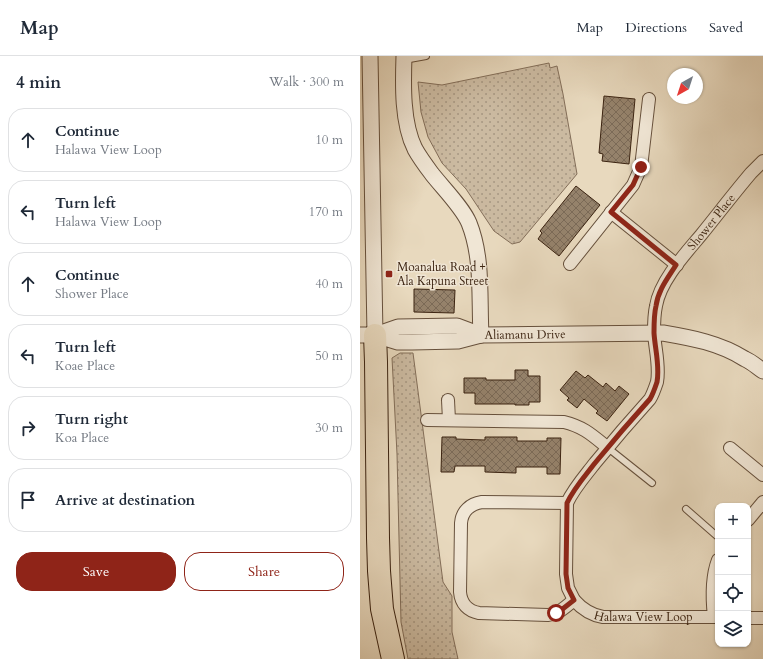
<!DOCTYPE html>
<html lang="en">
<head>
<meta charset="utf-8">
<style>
  :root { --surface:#fff; --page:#f6f6f7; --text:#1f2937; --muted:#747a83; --line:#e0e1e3; --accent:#8f2418 }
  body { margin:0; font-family:Cardo,serif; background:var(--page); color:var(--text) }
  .controls { position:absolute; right:12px; bottom:12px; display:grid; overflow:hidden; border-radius:8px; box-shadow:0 1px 3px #0004 }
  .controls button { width:36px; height:36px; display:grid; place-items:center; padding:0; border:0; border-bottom:1px solid var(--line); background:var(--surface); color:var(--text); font:20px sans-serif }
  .compass { position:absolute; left:307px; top:12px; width:36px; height:36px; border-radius:50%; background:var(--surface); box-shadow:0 1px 3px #0004; rotate:219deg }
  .stop { position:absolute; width:12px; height:12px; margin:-9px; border:3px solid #8f2418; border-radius:50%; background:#fff }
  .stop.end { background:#8f2418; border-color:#fff; box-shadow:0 1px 4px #0008 }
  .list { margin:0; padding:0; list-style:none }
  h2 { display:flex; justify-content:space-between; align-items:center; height:52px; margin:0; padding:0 16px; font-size:17px }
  h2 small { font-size:13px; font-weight:400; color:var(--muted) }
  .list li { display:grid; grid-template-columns:26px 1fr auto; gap:12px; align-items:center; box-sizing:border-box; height:64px; margin:0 8px 8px; padding:0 8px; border:1px solid var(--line); border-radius:16px }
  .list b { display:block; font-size:15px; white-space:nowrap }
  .list p { margin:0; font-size:13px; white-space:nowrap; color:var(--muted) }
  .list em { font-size:13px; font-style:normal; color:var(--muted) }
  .actions { display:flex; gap:8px; padding:12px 16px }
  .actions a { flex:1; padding:9px 0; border:1px solid var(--accent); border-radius:16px; text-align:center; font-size:14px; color:var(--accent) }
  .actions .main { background:var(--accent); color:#fff }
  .icon { flex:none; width:22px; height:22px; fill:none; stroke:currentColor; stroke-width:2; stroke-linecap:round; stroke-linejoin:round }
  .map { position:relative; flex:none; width:403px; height:603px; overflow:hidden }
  header { display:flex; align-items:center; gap:24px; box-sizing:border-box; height:56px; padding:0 20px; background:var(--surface); border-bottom:1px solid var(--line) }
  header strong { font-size:19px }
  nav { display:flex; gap:22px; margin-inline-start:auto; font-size:14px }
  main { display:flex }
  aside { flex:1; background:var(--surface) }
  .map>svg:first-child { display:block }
</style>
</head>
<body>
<header>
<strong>Map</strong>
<nav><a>Map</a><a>Directions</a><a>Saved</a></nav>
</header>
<main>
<aside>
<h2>4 min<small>Walk · 300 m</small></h2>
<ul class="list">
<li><svg class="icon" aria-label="ahead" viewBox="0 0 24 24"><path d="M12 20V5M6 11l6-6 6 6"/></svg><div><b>Continue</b><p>Halawa View Loop</p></div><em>10 m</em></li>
<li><svg class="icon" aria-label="left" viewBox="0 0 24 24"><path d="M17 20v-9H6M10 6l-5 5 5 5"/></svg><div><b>Turn left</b><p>Halawa View Loop</p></div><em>170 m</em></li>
<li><svg class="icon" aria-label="ahead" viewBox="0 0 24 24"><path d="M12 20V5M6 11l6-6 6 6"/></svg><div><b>Continue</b><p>Shower Place</p></div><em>40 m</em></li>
<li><svg class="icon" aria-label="left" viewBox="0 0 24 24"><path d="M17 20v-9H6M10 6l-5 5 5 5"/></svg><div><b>Turn left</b><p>Koae Place</p></div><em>50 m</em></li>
<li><svg class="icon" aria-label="right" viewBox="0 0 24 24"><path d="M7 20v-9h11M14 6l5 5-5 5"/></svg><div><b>Turn right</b><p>Koa Place</p></div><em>30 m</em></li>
<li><svg class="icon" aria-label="arrive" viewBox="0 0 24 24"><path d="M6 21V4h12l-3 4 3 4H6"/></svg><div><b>Arrive at destination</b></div></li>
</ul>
<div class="actions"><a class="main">Save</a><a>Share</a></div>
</aside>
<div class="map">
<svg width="403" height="603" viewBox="0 0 403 603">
  <defs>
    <pattern id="grass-dots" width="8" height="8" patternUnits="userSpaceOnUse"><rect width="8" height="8" fill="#cbbaa1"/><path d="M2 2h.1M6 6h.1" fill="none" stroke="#a69782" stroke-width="1.8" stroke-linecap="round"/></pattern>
    <pattern id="building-cross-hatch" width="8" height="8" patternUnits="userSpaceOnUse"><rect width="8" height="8" fill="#95826b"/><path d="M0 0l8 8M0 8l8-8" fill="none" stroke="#7b6a57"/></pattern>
  </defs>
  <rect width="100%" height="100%" fill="#e8d9be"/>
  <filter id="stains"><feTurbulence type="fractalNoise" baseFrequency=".005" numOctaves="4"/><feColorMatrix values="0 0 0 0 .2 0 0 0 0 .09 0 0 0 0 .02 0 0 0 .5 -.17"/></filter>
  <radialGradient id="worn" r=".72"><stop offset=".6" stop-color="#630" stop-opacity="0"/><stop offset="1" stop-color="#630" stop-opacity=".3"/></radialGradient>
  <path fill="url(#grass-dots)" stroke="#836e59" d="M 189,7 L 190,12 L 197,10 L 203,38 L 217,118 L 160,186 L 152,188 L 134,175 L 106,133 L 82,107 L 68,81 L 61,56 L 58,26 L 82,29 Z
    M 40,297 L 53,297 L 83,526 L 92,540 L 92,576 L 98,603 L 48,603 L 41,566 L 37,398 L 32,302 Z"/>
  <path fill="url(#building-cross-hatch)" stroke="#3b2311" d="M 244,40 L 275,43 L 269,108 L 242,105 L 243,98 L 239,97 Z
    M 216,130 L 240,149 L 199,200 L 178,183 L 182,177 L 180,175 Z
    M 54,233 L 95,234 L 94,257 L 54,256 Z
    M 155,314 L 168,314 L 168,320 L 180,320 L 180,346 L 169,346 L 169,349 L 155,349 L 155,348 L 115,348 L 115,337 L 104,337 L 104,322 L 126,322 L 126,324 L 155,324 Z
    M 216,315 L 225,322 L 228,319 L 243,331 L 246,327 L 255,335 L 259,330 L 269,338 L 247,365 L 236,357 L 238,355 L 224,343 L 217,352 L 207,344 L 209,342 L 200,334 Z
    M 82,381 L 96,381 L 96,383 L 125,384 L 125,381 L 157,381 L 157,385 L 187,385 L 187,382 L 201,382 L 200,418 L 187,418 L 187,411 L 156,411 L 156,417 L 125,416 L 125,410 L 95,410 L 94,416 L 81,416 Z"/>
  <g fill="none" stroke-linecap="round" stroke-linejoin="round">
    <defs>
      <path id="service" d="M 44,4 L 66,0
        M 248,392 L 292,427
        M 326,453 L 358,481"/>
      <g id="minor">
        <path d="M 251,156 L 317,209"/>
        <path d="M 210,208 L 273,129 L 281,111 L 289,43"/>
        <path d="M 88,344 L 89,364"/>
        <path d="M 67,364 L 204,366 C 224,371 232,379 248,392"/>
        <path d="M 370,392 L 403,419"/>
        <path id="s1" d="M 207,447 L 122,446 C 110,448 102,455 101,467 L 100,536 C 101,548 108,555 119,557 L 188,559 C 199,558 205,551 214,544 C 222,553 231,559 243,561 L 358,561"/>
        <path d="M 388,464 L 403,446"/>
        <path id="s2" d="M 214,544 L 208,532 L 206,518 L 207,447 C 214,432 225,420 235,407 C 253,385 271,364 290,343 C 293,338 295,332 297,326 C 300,310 295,293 294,277 C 294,269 294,259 296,250 C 300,225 325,198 341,179 C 358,158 374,137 391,117 L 403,105"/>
        <path d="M 354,561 C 352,543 351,522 358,504"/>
        <path d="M 388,562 L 403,562"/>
      </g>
      <g id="tertiary">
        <path d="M 10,0 L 15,279"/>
        <path d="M 44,0 C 43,29 42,67 55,93 C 60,102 66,110 72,118 C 83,132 103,152 109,167 C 123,202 119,241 121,279"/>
        <path d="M 0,279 L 15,279 L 38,271 L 97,270 L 121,279"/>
        <path id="s3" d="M 15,279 L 38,286 L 52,286 L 98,285 L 121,279 L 303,277 C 332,282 360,287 385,303 C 392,306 397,311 403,315"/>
      </g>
      <path id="motorway" d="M 15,279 L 16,306 L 18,482 L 19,515 L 22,553 L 33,603"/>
    </defs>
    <use href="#service" stroke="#66503c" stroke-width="8"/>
    <use href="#minor" stroke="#66503c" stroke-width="14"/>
    <use href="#tertiary" stroke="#66503c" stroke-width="17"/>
    <use href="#motorway" stroke="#3b2311" stroke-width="24"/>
    <use href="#service" stroke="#f0e6d5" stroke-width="6"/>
    <use href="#minor" stroke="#f0e6d5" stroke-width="12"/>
    <use href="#tertiary" stroke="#f0e6d5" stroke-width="15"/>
    <use href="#motorway" stroke="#e8d9be" stroke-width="22"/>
  </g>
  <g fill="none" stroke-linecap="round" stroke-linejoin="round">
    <path stroke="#8f2418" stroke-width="5" d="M 196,557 L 200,555 L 214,544 L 208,532 L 206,518 L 207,447 C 214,432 225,420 235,407 C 253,385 271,364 290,343 C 293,338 295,332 297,326 C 300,310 295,293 294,277 C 294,268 294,258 296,250 C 298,234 308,222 316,209 L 251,156 L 273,129 L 281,111"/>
  </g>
  <rect fill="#8f2418" stroke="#f0e6d5" stroke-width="1.5" x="25" y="214" width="8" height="8" rx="2"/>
  <g text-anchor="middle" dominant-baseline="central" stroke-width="3" stroke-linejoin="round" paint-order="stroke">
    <g font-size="12" fill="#3b2311" stroke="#f0e6d5">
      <text stroke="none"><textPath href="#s2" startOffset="428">Shower Place</textPath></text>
      <text stroke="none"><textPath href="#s3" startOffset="152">Aliamanu Drive</textPath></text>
      <text stroke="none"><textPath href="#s1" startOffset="391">Halawa View Loop</textPath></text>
    </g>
    <g font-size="12" fill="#3b2311" stroke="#f0e6d5" text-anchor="start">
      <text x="37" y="211">Moanalua Road +<tspan x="37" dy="14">Ala Kapuna Street</tspan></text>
    </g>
  </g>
  <rect width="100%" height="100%" filter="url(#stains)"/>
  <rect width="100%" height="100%" fill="url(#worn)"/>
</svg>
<div class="controls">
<button>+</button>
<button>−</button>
<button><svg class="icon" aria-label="locate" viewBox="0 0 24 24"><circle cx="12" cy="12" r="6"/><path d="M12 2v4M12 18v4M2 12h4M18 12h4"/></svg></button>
<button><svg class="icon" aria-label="layers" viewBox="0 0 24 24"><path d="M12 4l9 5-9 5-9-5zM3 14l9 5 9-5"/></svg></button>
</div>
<svg class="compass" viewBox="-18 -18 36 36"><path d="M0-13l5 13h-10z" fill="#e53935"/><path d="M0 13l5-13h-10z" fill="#747a83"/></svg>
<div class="stop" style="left:196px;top:557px"></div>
<div class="stop end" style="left:281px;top:111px"></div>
</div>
</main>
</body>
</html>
